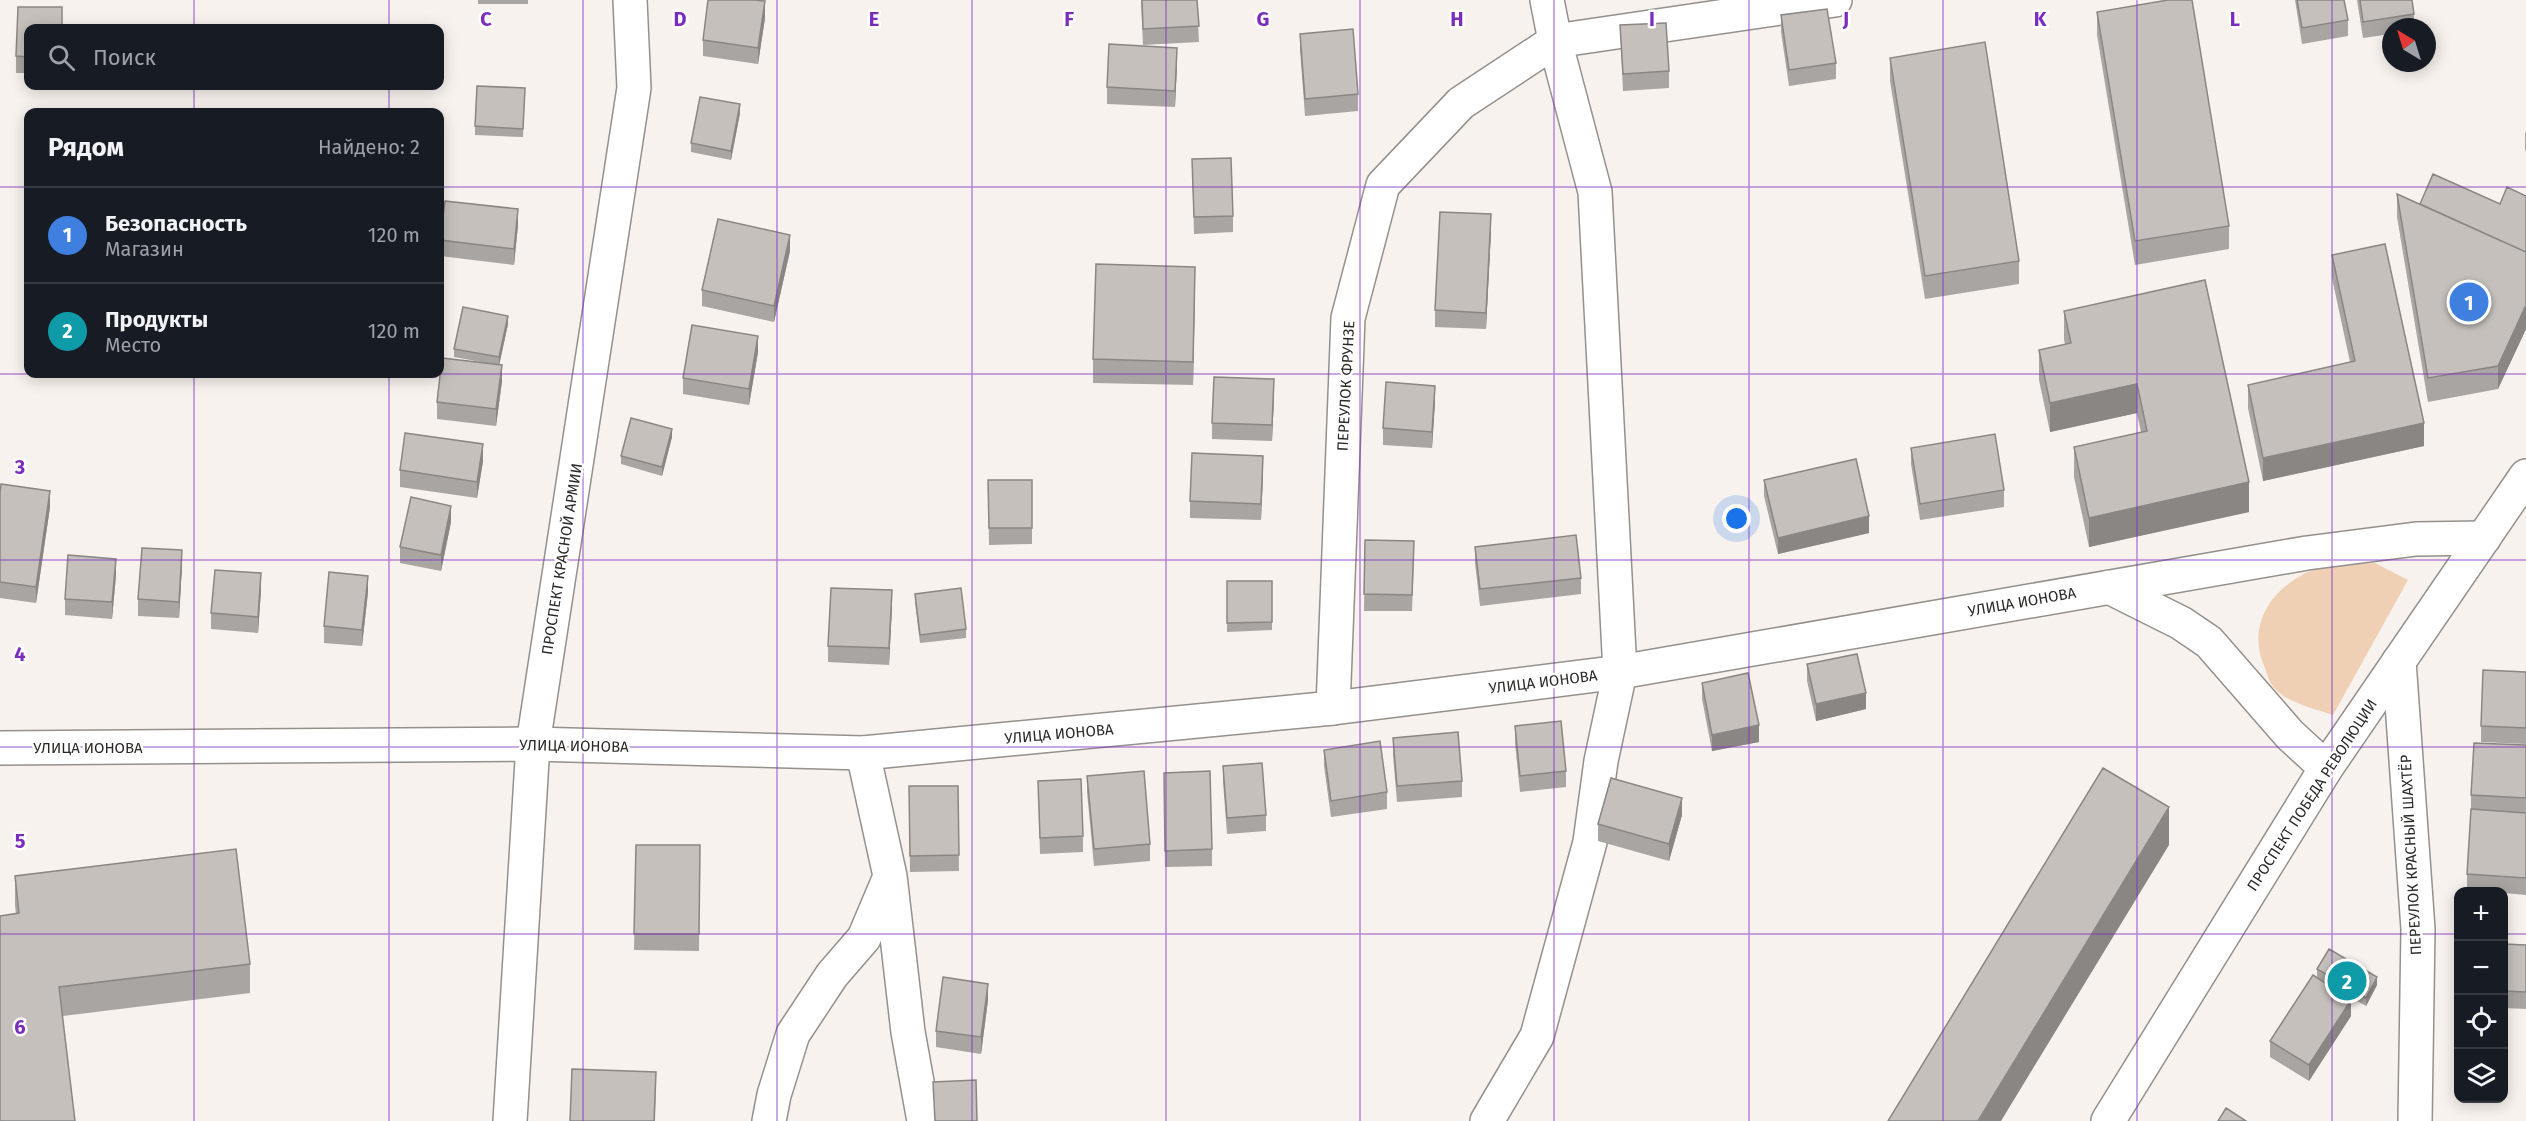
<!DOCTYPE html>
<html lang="ru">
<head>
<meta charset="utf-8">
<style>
  :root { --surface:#171b24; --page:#20242c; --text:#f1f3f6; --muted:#9ea1a6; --line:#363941; --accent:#ea580c }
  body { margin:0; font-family:"Fira Sans",sans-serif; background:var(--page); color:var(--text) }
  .controls { position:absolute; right:18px; bottom:18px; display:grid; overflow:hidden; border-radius:12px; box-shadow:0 3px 15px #0003 }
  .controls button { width:54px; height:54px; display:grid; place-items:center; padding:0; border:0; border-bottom:2px solid var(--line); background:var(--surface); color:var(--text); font:30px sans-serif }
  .compass { position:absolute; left:2382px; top:18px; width:54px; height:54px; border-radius:50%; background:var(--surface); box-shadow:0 3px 15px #0003; rotate:322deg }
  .you { position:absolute; left:1737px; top:519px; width:21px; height:21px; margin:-15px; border:4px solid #fff; border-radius:50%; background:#1a73e8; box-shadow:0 0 0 9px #1a73e833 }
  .badge { display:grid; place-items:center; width:39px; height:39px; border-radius:50%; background:var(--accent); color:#fff; font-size:20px; font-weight:700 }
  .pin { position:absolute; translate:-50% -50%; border:3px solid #fff; box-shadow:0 2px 6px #0006 }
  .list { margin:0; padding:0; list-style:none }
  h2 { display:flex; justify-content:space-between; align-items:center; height:78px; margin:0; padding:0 24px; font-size:26px }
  h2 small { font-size:20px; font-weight:400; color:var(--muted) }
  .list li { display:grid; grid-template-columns:39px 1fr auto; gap:18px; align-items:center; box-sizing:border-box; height:96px; padding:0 24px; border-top:2px solid var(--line) }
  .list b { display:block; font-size:22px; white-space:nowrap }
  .list p { margin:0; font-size:20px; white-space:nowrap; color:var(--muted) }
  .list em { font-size:20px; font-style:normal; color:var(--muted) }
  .icon { flex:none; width:33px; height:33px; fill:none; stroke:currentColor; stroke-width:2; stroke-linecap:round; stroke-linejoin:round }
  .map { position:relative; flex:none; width:2526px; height:1121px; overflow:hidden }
  .search { position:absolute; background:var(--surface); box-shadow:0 3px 15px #0003; left:24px; top:24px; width:420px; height:66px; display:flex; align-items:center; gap:15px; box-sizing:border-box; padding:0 21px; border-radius:12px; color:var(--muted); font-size:22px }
  .panel { position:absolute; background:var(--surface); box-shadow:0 3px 15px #0003; left:24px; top:108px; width:420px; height:270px; border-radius:12px }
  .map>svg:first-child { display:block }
</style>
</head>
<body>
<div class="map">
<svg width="2526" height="1121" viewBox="0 0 2526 1121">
  <rect width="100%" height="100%" fill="#f8f2ee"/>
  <path fill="#efd0b5" d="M 2375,563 L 2408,580 L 2333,715 C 2314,709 2289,703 2275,689 C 2270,684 2267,674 2265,668 C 2243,621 2279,578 2325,566 C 2340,562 2359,564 2375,563 Z"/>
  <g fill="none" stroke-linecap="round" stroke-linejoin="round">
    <defs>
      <path id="minor" d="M 2399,661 L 2418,929 L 2415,1121
        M 1333,708 L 1348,318 L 1383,185 L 1461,103 L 1555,41 L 1835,0
        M 863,753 L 890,876 L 908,1032 L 924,1121
        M 510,1121 L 533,744 L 634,88 L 630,0
        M 769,1121 L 774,1095 L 793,1034 L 832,975 L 864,938 L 889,879
        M 1487,1121 L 1537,1036 L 1590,842 L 1601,761 L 1620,672 L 1595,192 L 1555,41 L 1547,0"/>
      <path id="secondary" d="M 2109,587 L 2181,623 L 2209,642 L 2290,735 L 2326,768
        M 0,748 L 533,744 L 863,753 L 1333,708 L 1620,672 L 2307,553 L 2416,539 L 2484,538"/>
      <path id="primary" d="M 2108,1121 L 2326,768 L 2526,476"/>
    </defs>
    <use href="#minor" stroke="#94908c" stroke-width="36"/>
    <use href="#secondary" stroke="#94908c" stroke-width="36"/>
    <use href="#primary" stroke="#94908c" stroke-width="36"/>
    <use href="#minor" stroke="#fff" stroke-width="33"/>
    <use href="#secondary" stroke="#fff" stroke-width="33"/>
    <use href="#primary" stroke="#fff" stroke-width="33"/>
  </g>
  <path fill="#a9a5a2" d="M 478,0 L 528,0 L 528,4 L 478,4 Z
    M 1141,0 L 1197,0 L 1199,42 L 1143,45 Z
    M 2295,0 L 2344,0 L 2348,20 L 2348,36 L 2302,44 Z
    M 2357,0 L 2412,0 L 2414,14 L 2414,27 L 2391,27 L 2391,34 L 2363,38 Z
    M 2097,12 L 2229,226 L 2229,249 L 2135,265 L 2097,35 Z
    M 1781,15 L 1836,63 L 1836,79 L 1789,86 L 1781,32 Z
    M 765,18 L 758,64 L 703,56 L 703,40 Z
    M 1620,25 L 1669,71 L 1669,88 L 1623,91 Z
    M 28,28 L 28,73 L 16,73 L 16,56 Z
    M 1300,34 L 1358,94 L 1358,111 L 1305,116 L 1300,50 Z
    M 1890,58 L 2019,261 L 2019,284 L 1925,299 L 1890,81 Z
    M 1177,64 L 1175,107 L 1107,104 L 1107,87 Z
    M 525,88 L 523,137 L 475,135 L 475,126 Z
    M 740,113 L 731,160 L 691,152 L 691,143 Z
    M 2526,131 L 2526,151 L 2525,150 L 2525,134 Z
    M 1192,159 L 1233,216 L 1233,232 L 1194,234 Z
    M 2397,194 L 2420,204 L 2500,204 L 2526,196 L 2526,329 L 2498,389 L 2428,402 L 2397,217 Z
    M 518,225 L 514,265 L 440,256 L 440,240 Z
    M 1491,231 L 1486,329 L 1435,327 L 1435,310 Z
    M 790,251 L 774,322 L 702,306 L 702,290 Z
    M 2332,255 L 2424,446 L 2263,481 L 2248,408 L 2248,385 L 2350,362 L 2332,278 Z
    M 2205,280 L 2249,512 L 2089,547 L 2074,477 L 2074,447 L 2141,432 L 2137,413 L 2050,432 L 2039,380 L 2039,350 L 2065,344 L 2064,340 L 2064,311 Z
    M 1195,290 L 1193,385 L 1093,383 L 1093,359 Z
    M 508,324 L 499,365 L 502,381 L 496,426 L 437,419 L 437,402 L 481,362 L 454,357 L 454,349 Z
    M 758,352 L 749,405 L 683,394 L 683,378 Z
    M 1274,395 L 1272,441 L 1212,439 L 1212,423 Z
    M 1435,402 L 1432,448 L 1383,445 L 1383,428 Z
    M 672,437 L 662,476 L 621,464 L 621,456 Z
    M 1911,448 L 2004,490 L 2004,507 L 1920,520 L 1911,464 Z
    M 483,461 L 477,498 L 400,487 L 400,470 Z
    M 1263,473 L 1261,520 L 1190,518 L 1190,501 Z
    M 988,480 L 1032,480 L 1032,544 L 989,545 Z
    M 1764,480 L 1869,533 L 1778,554 L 1764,496 Z
    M 0,493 L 50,507 L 36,603 L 0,598 Z
    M 451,522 L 441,571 L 400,563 L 400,547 Z
    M 1365,540 L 1414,558 L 1412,611 L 1364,611 Z
    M 1475,547 L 1581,578 L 1581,594 L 1480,606 L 1475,563 Z
    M 182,566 L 179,618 L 138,616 L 138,599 Z
    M 116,575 L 112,619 L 65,615 L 65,599 Z
    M 1227,581 L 1272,581 L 1272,630 L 1227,632 Z
    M 261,590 L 258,633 L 211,629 L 211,613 Z
    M 368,592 L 362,646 L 324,643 L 324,626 Z
    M 915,594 L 966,629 L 966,638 L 920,643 L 915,602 Z
    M 892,607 L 889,665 L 828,662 L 828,646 Z
    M 1807,664 L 1866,709 L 1816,721 L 1807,681 Z
    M 2526,672 L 2526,744 L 2481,742 L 2481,726 Z
    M 1702,683 L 1759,742 L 1712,751 L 1702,699 Z
    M 1515,726 L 1566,771 L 1566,787 L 1520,792 L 1515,743 Z
    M 1393,738 L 1462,781 L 1462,797 L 1397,802 L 1393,755 Z
    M 2526,745 L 2526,895 L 2504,893 L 2504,891 L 2467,891 L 2467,874 L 2471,812 L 2471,795 Z
    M 1324,750 L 1387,792 L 1387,809 L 1331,817 L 1324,766 Z
    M 1223,766 L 1266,815 L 1266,831 L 1227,834 L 1223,782 Z
    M 1164,773 L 1212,849 L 1212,866 L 1165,867 Z
    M 1087,776 L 1150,844 L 1150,861 L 1094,866 L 1087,792 Z
    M 1038,781 L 1083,836 L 1083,852 L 1040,854 Z
    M 909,786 L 958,786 L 959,871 L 910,872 Z
    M 1682,815 L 1669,861 L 1598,841 L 1598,824 Z
    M 636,845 L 700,845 L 699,951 L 634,950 Z
    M 15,876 L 250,964 L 250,993 L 63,1016 L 16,914 L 15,905 Z
    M 2504,944 L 2526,945 L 2526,1009 L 2504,1008 Z
    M 2317,969 L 2377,985 L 2366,1006 L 2322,981 L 2351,1016 L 2309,1081 L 2270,1057 L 2270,1041 L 2317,977 Z
    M 988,1000 L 981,1054 L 936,1047 L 936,1031 Z"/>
  <path fill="#8a8684" d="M 765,1 L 765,18 L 758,64 L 758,48 Z
    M 1177,48 L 1177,64 L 1175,107 L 1175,91 Z
    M 740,104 L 740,113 L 731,160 L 731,151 Z
    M 518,209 L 518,225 L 514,265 L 514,249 Z
    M 1491,214 L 1491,231 L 1486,329 L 1486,313 Z
    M 790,235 L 790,251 L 774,322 L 774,306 Z
    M 1195,267 L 1195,290 L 1193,385 L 1193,362 Z
    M 2526,305 L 2526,329 L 2498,389 L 2498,366 Z
    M 508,316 L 508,324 L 499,366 L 499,357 Z
    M 758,336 L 758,352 L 749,405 L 749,389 Z
    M 502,365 L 502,381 L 496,426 L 496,409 Z
    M 1274,379 L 1274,395 L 1272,441 L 1272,425 Z
    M 2137,384 L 2137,413 L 2050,432 L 2050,403 Z
    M 1435,386 L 1435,402 L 1432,448 L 1432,432 Z
    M 2424,423 L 2424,446 L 2263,481 L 2263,458 Z
    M 672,429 L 672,437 L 662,476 L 662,467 Z
    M 483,444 L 483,461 L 477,498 L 477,482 Z
    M 1263,456 L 1263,473 L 1261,520 L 1261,504 Z
    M 2249,482 L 2249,512 L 2089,547 L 2089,518 Z
    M 50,491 L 50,507 L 36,603 L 36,587 Z
    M 451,506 L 451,522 L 441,571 L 441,555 Z
    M 1869,516 L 1869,533 L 1778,554 L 1778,538 Z
    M 182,550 L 182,566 L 179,618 L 179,602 Z
    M 116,559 L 116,575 L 112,619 L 112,602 Z
    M 261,573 L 261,590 L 258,633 L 258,617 Z
    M 368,576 L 368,592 L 362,646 L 362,630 Z
    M 892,590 L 892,607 L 889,665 L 889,648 Z
    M 1866,693 L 1866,709 L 1816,721 L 1816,704 Z
    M 1759,725 L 1759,742 L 1712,751 L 1712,735 Z
    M 1682,798 L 1682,815 L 1669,861 L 1669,844 Z
    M 2169,807 L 2169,845 L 2001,1121 L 1978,1121 Z
    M 2377,977 L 2377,985 L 2366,1006 L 2366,998 Z
    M 988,984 L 988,1000 L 981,1054 L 981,1037 Z
    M 2351,1000 L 2351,1016 L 2309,1081 L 2309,1065 Z
    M 656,1072 L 655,1121 L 654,1121 Z"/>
  <path fill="#c5c0bc" stroke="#8a8684" stroke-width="1.5" d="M 708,0 L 755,0 L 765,1 L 758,48 L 703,40 Z
    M 1142,0 L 1197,0 L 1199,26 L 1143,29 Z
    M 2168,0 L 2192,0 L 2229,226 L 2135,241 L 2097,12 Z
    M 2297,0 L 2344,0 L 2348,20 L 2302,28 Z
    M 2360,0 L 2412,0 L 2414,14 L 2363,22 Z
    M 18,7 L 62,7 L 62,28 L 28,28 L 28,57 L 16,56 Z
    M 1827,9 L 1836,63 L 1789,70 L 1781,15 Z
    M 1666,23 L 1669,71 L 1623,74 L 1620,25 Z
    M 1353,29 L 1358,94 L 1305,99 L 1300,34 Z
    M 1985,42 L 2019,261 L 1925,276 L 1890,58 Z
    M 1109,44 L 1177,48 L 1175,91 L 1107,87 Z
    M 477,86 L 525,88 L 523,129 L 475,126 Z
    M 700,97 L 740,104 L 731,151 L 691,143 Z
    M 1231,158 L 1233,216 L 1194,217 L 1192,159 Z
    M 2433,174 L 2500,204 L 2507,187 L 2526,196 L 2526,252 L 2420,204 Z
    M 2397,194 L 2526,252 L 2526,305 L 2498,366 L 2428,378 Z
    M 445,201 L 518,209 L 514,249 L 440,240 Z
    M 1440,212 L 1491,214 L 1486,313 L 1435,310 Z
    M 718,219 L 790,235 L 774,306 L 702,290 Z
    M 2385,244 L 2424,423 L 2263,458 L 2248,385 L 2355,361 L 2332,255 Z
    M 1096,264 L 1195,267 L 1193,362 L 1093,359 Z
    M 2205,280 L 2249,482 L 2089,518 L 2074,447 L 2147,431 L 2137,384 L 2050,403 L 2039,350 L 2071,343 L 2064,311 Z
    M 463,307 L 508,316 L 499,357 L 454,349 Z
    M 692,325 L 758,336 L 749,389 L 683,378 Z
    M 442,358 L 502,365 L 496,409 L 437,402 Z
    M 1214,377 L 1274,379 L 1272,425 L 1212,423 Z
    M 1386,382 L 1435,386 L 1432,432 L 1383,428 Z
    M 631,418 L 672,429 L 662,467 L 621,456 Z
    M 405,433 L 483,444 L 477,482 L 400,470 Z
    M 1995,434 L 2004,490 L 1920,504 L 1911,448 Z
    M 1192,453 L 1263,456 L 1261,504 L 1190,501 Z
    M 1856,459 L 1869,516 L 1778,538 L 1764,480 Z
    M 988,480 L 1032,480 L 1032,528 L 989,528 Z
    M 1,484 L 50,491 L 36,587 L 0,582 L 0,493 Z
    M 411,497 L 451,506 L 441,555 L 400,547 Z
    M 1576,535 L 1581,578 L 1480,589 L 1475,547 Z
    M 1365,540 L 1414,541 L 1412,595 L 1364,594 Z
    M 142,548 L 182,550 L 179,602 L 138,599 Z
    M 68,555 L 116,559 L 112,602 L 65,599 Z
    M 215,570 L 261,573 L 258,617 L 211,613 Z
    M 329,572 L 368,576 L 362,630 L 324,626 Z
    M 1227,581 L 1272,581 L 1272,622 L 1227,623 Z
    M 831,588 L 892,590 L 889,648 L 828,646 Z
    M 961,588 L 966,629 L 920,635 L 915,594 Z
    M 1857,654 L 1866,693 L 1816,704 L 1807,664 Z
    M 2483,670 L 2526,672 L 2526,728 L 2481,726 Z
    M 1748,673 L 1759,725 L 1712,735 L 1702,683 Z
    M 1561,721 L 1566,771 L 1520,776 L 1515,726 Z
    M 1458,732 L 1462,781 L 1397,786 L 1393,738 Z
    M 1380,741 L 1387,792 L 1331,801 L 1324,750 Z
    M 2474,743 L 2526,745 L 2526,798 L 2471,795 Z
    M 1262,763 L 1266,815 L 1227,818 L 1223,766 Z
    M 2103,768 L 2169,807 L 1978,1121 L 1888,1121 Z
    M 1144,771 L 1150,844 L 1094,849 L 1087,776 Z
    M 1210,771 L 1212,849 L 1165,851 L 1164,773 Z
    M 1611,778 L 1682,798 L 1669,844 L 1598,824 Z
    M 1081,779 L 1083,836 L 1040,838 L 1038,781 Z
    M 909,786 L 958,786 L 959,855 L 910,856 Z
    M 2471,809 L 2526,813 L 2526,878 L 2467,874 Z
    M 636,845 L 700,845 L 699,934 L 634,934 Z
    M 236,849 L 250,964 L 59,987 L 75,1121 L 0,1121 L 0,916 L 19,913 L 15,876 Z
    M 2504,944 L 2526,945 L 2526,992 L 2504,991 Z
    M 2329,949 L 2377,977 L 2366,998 L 2317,969 Z
    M 2313,975 L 2351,1000 L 2309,1065 L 2270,1041 Z
    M 943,977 L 988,984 L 981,1037 L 936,1031 Z
    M 572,1069 L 656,1072 L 654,1121 L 570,1121 Z
    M 976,1080 L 977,1121 L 935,1121 L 933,1082 Z
    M 2226,1108 L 2246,1121 L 2218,1121 Z"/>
  <path fill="none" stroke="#7b2cbf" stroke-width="1.5" stroke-opacity="0.55" d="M 194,0 L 194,28M 389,0 L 389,28M 583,0 L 583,1121M 777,0 L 777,1121M 972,0 L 972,1121M 1166,0 L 1166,1121M 1360,0 L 1360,1121M 1554,0 L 1554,1121M 1749,0 L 1749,1121M 1943,0 L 1943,1121M 2137,0 L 2137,1121M 2332,0 L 2332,1121M 194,86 L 194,112M 389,86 L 389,112M 0,187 L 28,187M 440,187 L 2526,187M 0,374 L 2526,374M 194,374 L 194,1121M 389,374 L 389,1121M 0,560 L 2526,560M 0,747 L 2526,747M 0,934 L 2458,934M 2504,934 L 2526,934"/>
  <g text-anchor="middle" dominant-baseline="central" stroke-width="5" stroke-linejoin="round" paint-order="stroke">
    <g font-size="15" fill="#2a2927" stroke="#fff">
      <text transform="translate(1346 386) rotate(-87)">ПЕРЕУЛОК ФРУНЗЕ</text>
      <text transform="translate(562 559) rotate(-81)">ПРОСПЕКТ КРАСНОЙ АРМИИ</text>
      <text transform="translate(2022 602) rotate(-10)">УЛИЦА ИОНОВА</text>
      <text transform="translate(1543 682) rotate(-7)">УЛИЦА ИОНОВА</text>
      <text transform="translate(1059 734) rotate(-5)">УЛИЦА ИОНОВА</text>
      <text transform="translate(574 746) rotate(1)">УЛИЦА ИОНОВА</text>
      <text x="88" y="748">УЛИЦА ИОНОВА</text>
      <text transform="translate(2312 795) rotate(-57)">ПРОСПЕКТ ПОБЕДА РЕВОЛЮЦИИ</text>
      <text transform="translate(2411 855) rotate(-93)">ПЕРЕУЛОК КРАСНЫЙ ШАХТЁР</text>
    </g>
  </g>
  <g font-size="20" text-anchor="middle" font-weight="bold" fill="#7b2cbf" stroke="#fff" stroke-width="5" stroke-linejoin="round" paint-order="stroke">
    <text x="486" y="26">C</text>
    <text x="680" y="26">D</text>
    <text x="874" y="26">E</text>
    <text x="1069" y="26">F</text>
    <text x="1263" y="26">G</text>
    <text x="1457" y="26">H</text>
    <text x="1652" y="26">I</text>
    <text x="1846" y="26">J</text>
    <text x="2040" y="26">K</text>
    <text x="2235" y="26">L</text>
    <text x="20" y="474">3</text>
    <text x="20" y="661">4</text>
    <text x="20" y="848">5</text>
    <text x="20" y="1034">6</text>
  </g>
</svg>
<div class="controls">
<button>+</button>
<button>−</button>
<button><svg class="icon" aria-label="locate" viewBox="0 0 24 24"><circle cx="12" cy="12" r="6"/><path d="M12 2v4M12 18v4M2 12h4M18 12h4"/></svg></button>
<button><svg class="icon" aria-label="layers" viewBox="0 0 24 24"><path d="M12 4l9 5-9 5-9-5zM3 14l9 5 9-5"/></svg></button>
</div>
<svg class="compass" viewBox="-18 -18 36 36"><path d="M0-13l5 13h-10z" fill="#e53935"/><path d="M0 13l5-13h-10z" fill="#9ea1a6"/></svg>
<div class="you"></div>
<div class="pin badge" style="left:2469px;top:302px;background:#3f7fe0">1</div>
<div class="pin badge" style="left:2347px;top:981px;background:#0f9aa8">2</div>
<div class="search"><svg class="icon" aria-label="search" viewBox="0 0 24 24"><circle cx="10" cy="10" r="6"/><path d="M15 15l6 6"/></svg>Поиск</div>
<section class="panel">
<h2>Рядом<small>Найдено: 2</small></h2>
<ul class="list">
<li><span class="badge" style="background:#3f7fe0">1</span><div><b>Безопасность</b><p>Магазин</p></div><em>120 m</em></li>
<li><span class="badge" style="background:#0f9aa8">2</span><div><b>Продукты</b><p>Место</p></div><em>120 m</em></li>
</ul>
</section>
</div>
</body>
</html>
